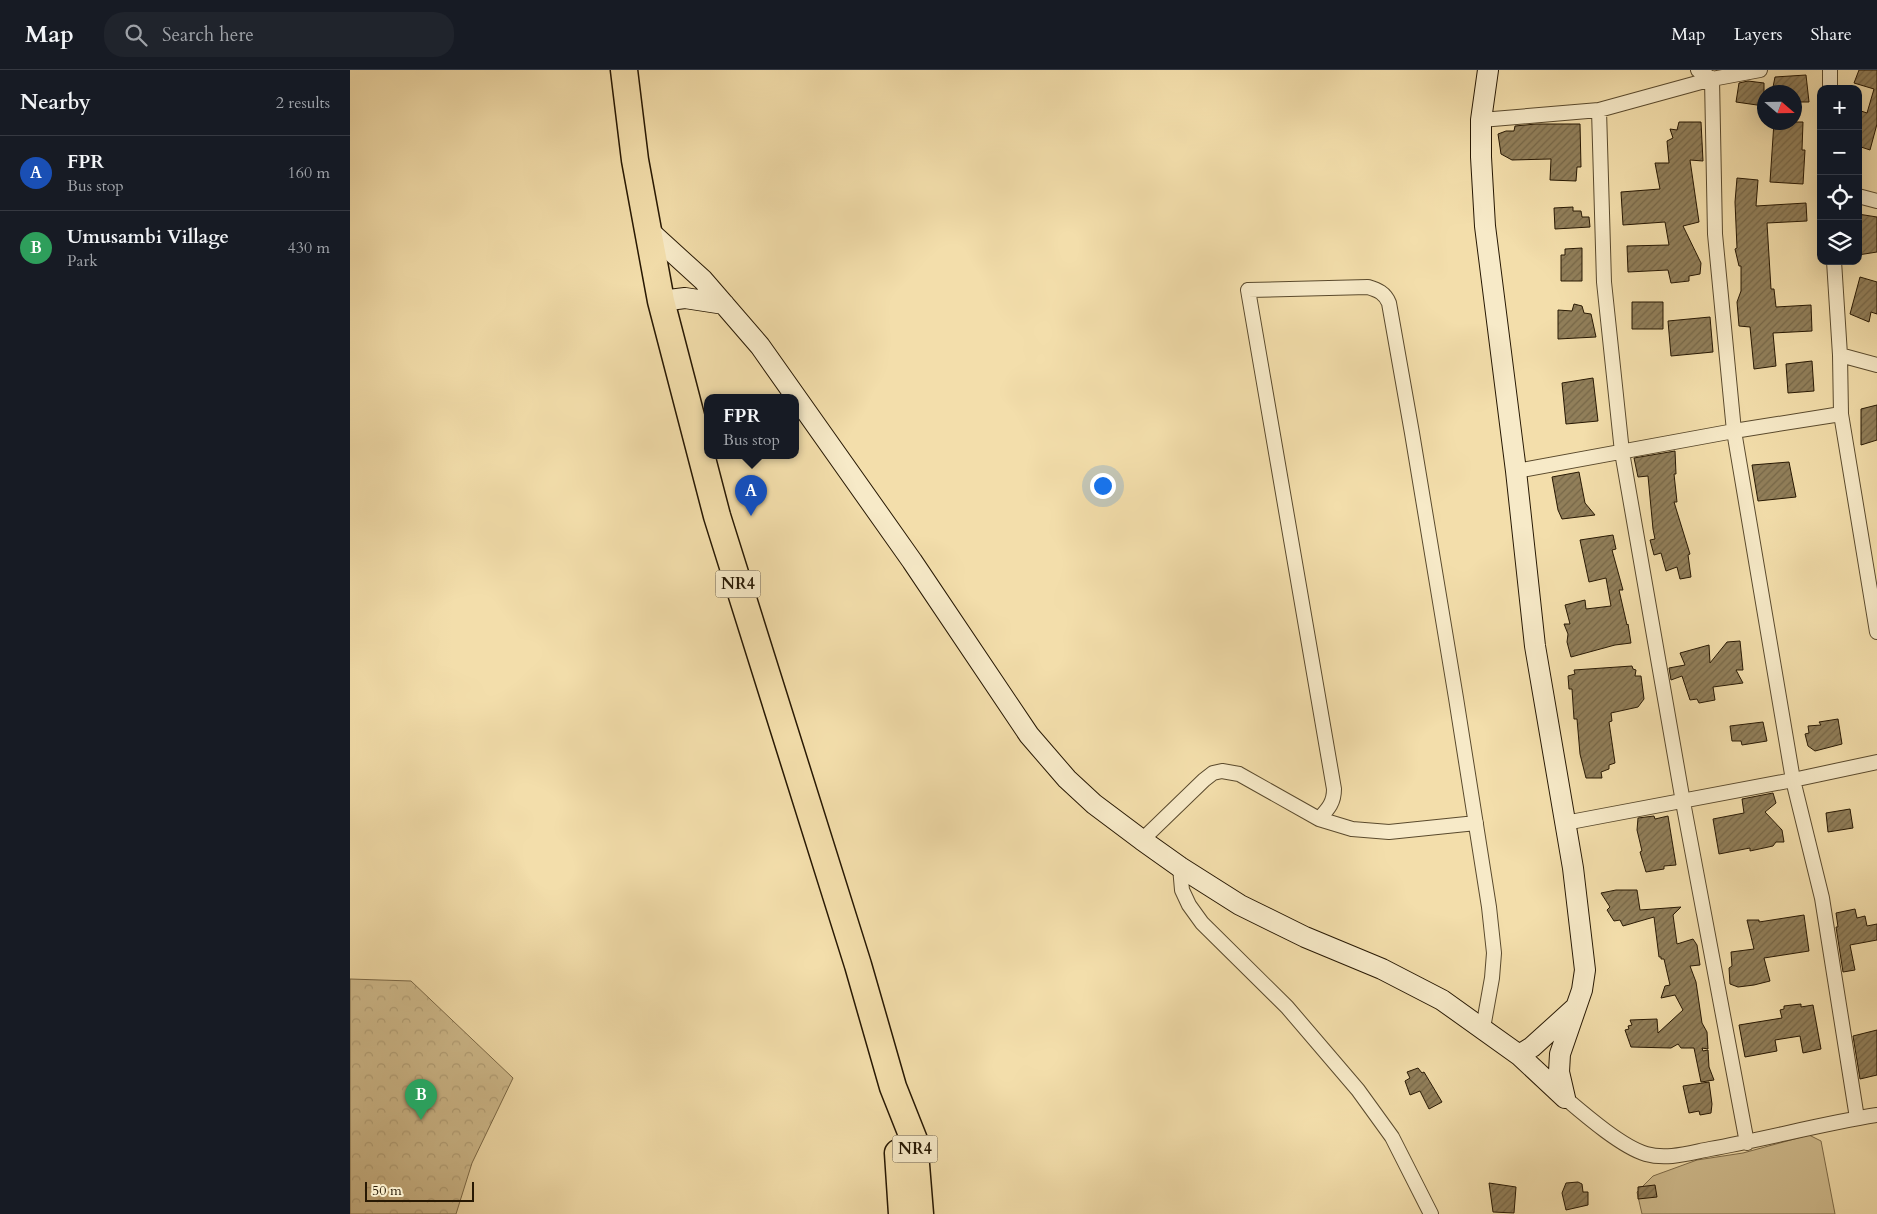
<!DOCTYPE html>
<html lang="en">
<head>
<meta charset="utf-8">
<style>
  :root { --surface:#171b24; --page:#20242c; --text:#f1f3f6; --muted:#9ea1a6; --line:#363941; --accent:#c59692 }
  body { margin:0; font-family:Cardo,serif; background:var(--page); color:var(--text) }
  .controls { position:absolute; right:15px; top:15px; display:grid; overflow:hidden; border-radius:10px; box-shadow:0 5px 20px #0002 }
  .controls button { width:45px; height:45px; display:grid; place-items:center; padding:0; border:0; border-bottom:1px solid var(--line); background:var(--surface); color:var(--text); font:25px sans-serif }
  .compass { position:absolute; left:1407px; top:15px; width:45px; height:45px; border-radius:50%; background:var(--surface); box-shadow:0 5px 20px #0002; rotate:110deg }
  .scale { position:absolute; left:15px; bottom:12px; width:109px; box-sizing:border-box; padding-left:5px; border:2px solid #271803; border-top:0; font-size:14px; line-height:18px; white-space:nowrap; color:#271803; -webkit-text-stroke:4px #f7eac8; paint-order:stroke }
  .you { position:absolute; left:752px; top:415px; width:18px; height:18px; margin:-12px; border:4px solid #fff; border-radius:50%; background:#1a73e8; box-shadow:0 0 0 8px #1a73e833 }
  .badge { display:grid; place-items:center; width:32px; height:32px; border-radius:50%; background:var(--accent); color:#fff; font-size:16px; font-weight:700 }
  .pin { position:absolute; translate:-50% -41px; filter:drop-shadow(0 1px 2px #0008) }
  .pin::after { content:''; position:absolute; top:26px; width:18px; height:15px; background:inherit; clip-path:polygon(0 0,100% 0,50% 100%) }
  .popup { position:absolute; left:354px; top:324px; width:95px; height:65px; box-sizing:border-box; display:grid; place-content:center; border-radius:10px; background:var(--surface); filter:drop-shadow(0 1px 4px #0005); font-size:16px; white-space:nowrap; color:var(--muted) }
  .popup b { font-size:19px; color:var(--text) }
  .popup::after { content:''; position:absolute; left:50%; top:100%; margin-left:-10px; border:10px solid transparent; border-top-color:var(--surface) }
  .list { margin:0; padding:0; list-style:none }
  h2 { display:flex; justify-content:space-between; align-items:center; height:65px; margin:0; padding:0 20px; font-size:21px }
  h2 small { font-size:16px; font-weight:400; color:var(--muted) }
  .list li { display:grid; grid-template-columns:32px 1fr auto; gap:15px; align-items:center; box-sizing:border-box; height:75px; padding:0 20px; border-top:1px solid var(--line) }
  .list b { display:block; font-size:19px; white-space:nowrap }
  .list p { margin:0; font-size:16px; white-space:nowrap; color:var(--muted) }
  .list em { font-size:16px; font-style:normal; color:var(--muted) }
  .icon { flex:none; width:28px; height:28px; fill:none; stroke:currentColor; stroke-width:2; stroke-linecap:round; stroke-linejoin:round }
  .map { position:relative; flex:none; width:1527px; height:1144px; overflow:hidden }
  header { display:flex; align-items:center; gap:30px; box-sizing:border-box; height:70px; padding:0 25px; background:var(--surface); border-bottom:1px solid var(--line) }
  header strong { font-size:24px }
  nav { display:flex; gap:28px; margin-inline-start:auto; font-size:18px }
  .search { width:350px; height:45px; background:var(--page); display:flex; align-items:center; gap:12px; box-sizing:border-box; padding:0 18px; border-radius:20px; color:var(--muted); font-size:19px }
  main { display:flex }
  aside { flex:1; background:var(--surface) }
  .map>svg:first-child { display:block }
</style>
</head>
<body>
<header>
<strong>Map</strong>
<div class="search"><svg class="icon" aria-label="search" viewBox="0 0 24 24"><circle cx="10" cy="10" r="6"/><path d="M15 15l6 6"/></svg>Search here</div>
<nav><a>Map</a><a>Layers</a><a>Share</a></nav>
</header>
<main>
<aside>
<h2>Nearby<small>2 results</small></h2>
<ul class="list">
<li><span class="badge" style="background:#1a4fb4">A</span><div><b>FPR</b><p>Bus stop</p></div><em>160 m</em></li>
<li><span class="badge" style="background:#2e9e5b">B</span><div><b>Umusambi Village</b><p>Park</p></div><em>430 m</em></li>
</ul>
</aside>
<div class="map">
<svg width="1527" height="1144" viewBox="0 0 1527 1144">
  <defs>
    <pattern id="forest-crowns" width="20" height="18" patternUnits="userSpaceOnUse" patternTransform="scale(1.25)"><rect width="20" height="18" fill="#d0bc8e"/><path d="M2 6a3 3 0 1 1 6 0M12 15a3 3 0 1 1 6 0" fill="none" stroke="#b3a179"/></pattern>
    <pattern id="building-hatch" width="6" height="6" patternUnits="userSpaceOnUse" patternTransform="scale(1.25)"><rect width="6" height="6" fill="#917f5a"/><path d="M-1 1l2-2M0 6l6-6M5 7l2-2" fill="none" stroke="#766748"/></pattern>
  </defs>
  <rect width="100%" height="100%" fill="#f3deab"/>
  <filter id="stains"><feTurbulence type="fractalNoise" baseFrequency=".004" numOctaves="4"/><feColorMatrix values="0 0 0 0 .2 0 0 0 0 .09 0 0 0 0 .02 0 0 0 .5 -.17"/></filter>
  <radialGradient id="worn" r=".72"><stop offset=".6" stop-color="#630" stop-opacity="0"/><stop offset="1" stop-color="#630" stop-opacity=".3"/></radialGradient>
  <path fill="#d0bc8e" stroke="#7c6a48" d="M 1459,1065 L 1471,1071 L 1485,1144 L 1292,1144 L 1287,1122 L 1303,1106 L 1347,1090 L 1393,1083 Z"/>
  <path fill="url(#forest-crowns)" stroke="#7c6a48" d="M 0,909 L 61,911 L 163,1008 L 122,1093 L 106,1144 L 0,1144 Z"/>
  <path fill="url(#building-hatch)" stroke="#271803" d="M 1509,0 L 1527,0 L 1527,54 L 1520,80 L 1508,76 L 1508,40 L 1517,43 L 1524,19 L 1504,13 Z
    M 1456,5 L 1459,32 L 1444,32 L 1444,22 L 1422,22 L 1425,7 Z
    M 1398,11 L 1414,13 L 1414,36 L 1386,32 L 1389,13 Z
    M 1329,52 L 1351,52 L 1353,91 L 1340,90 L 1349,152 L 1333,156 L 1351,193 L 1350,204 L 1339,206 L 1339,211 L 1321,213 L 1318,200 L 1278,202 L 1277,176 L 1319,175 L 1315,152 L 1273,155 L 1271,122 L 1310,119 L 1305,93 L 1319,93 L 1317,71 L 1323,68 L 1320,59 L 1327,60 Z
    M 1424,52 L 1453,52 L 1452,80 L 1455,80 L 1453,114 L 1420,112 Z
    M 1186,54 L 1230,54 L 1231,97 L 1227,97 L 1226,111 L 1200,110 L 1201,89 L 1162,90 L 1151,84 L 1148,64 L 1156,61 L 1164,61 L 1165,56 Z
    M 1387,108 L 1408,110 L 1406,136 L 1456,133 L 1457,151 L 1417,153 L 1421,219 L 1424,219 L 1426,237 L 1461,235 L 1462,261 L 1423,263 L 1426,296 L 1404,299 L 1400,257 L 1389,256 L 1387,232 L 1391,221 L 1391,196 L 1389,196 L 1385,179 L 1387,178 L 1385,132 Z
    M 1223,137 L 1223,141 L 1231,141 L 1232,147 L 1239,147 L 1240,157 L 1205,159 L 1204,138 Z
    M 1508,144 L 1527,147 L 1527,182 L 1508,185 Z
    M 1232,178 L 1232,211 L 1211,211 L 1211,185 L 1215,185 L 1215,179 Z
    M 1510,207 L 1527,212 L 1527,244 L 1521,242 L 1519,252 L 1500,244 Z
    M 1282,232 L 1313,232 L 1313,259 L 1282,259 Z
    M 1224,234 L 1232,236 L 1234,243 L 1241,244 L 1246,267 L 1208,269 L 1208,240 L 1222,241 Z
    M 1360,247 L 1363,282 L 1321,286 L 1318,251 Z
    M 1462,291 L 1464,321 L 1438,323 L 1436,294 Z
    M 1243,308 L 1248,351 L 1216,354 L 1212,313 Z
    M 1527,335 L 1527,370 L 1511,375 L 1511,339 Z
    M 1325,381 L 1326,404 L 1324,404 L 1327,432 L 1324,432 L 1340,484 L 1338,485 L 1341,507 L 1330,509 L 1327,497 L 1316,501 L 1311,483 L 1304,485 L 1300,470 L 1305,469 L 1303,459 L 1298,406 L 1288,407 L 1284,388 Z
    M 1439,392 L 1446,427 L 1408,431 L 1402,395 Z
    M 1229,402 L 1235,433 L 1245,445 L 1212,449 L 1208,440 L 1202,407 Z
    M 1263,465 L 1266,479 L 1262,480 L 1273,520 L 1269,520 L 1277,555 L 1278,554 L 1281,573 L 1265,575 L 1221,587 L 1217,572 L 1218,564 L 1214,554 L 1220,554 L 1215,535 L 1235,530 L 1236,539 L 1261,536 L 1256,508 L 1239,512 L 1230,470 Z
    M 1390,571 L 1393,600 L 1386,600 L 1393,613 L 1363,617 L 1365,630 L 1349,633 L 1347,629 L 1340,630 L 1332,606 L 1321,610 L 1319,598 L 1335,595 L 1330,583 L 1359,575 L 1360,593 L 1377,572 Z
    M 1282,596 L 1283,599 L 1286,600 L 1285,606 L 1291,606 L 1294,629 L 1288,637 L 1261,643 L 1262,651 L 1259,652 L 1265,693 L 1259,695 L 1259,699 L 1251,702 L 1252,708 L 1236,708 L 1230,684 L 1227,649 L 1224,649 L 1222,619 L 1219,619 L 1218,606 L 1225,604 L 1224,600 Z
    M 1488,649 L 1492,674 L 1465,681 L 1458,676 L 1455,664 L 1459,663 L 1458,656 L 1471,655 L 1469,652 Z
    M 1413,652 L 1417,671 L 1392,675 L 1391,671 L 1382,671 L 1380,656 Z
    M 1423,723 L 1426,733 L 1415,742 L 1432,760 L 1434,772 L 1426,772 L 1423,776 L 1400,781 L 1400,778 L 1369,784 L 1363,749 L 1394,743 L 1392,729 Z
    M 1500,739 L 1503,758 L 1478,762 L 1476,743 Z
    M 1304,746 L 1305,749 L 1318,746 L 1326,795 L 1314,796 L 1314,799 L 1296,802 L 1290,782 L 1292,781 L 1287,760 L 1288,748 Z
    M 1266,820 L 1287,820 L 1290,840 L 1331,837 L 1323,845 L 1327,874 L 1343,869 L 1347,875 L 1350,895 L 1340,896 L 1346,912 L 1352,953 L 1357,962 L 1358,979 L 1352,978 L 1353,981 L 1358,980 L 1359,997 L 1364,1010 L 1351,1012 L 1344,978 L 1331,978 L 1328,974 L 1321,978 L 1281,977 L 1275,960 L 1279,959 L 1278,956 L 1282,955 L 1280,950 L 1307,949 L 1308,963 L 1333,940 L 1325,925 L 1311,928 L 1315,916 L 1320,915 L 1314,889 L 1311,889 L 1311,887 L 1309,887 L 1304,847 L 1273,856 L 1270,850 L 1264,851 L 1257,840 L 1260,837 L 1251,823 Z
    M 1505,839 L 1507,848 L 1515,846 L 1517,856 L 1527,854 L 1527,870 L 1500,875 L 1505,900 L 1493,902 L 1486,857 L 1488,857 L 1486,843 Z
    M 1454,845 L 1459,881 L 1414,888 L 1420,911 L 1404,915 L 1388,917 L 1380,914 L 1379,898 L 1382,896 L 1381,882 L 1404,879 L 1397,850 L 1409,850 L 1409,852 Z
    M 1451,934 L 1451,937 L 1463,935 L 1471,979 L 1453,983 L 1450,966 L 1425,970 L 1427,981 L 1395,987 L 1389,955 L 1432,948 L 1430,940 L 1434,939 L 1434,936 Z
    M 1527,960 L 1527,1005 L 1510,1009 L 1503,966 Z
    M 1068,998 L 1072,1003 L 1074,1002 L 1092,1032 L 1079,1039 L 1070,1021 L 1060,1025 L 1055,1011 L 1060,1008 L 1057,1002 Z
    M 1359,1012 L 1362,1034 L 1361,1043 L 1350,1045 L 1349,1041 L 1339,1043 L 1333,1016 Z
    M 1228,1112 L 1232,1114 L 1233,1122 L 1238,1122 L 1238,1135 L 1216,1140 L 1212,1123 L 1216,1113 Z
    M 1139,1113 L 1166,1117 L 1164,1143 L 1143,1142 Z
    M 1305,1115 L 1307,1127 L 1288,1129 L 1288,1117 Z"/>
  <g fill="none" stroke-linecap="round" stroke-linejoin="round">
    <defs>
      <path id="street" d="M 1348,0 L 1362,9 L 1365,164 L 1384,361 L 1443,710 L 1472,828 L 1507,1048
        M 1480,19 L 1480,0
        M 1249,40 L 1254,212 L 1272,382 L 1333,732 L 1397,1073
        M 1131,50 L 1249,40 L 1362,9 L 1410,0
        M 1508,126 L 1527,131
        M 1490,285 L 1527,295
        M 1491,344 L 1527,562
        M 1166,401 L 1384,361 L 1491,344 L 1490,285 L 1484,191
        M 969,749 C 978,739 984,733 984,719 L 898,220 L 1018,217 C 1028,220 1035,223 1039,233 L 1062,363 L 1106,628 L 1139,837 L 1144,883 L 1142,908 L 1133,958
        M 1215,753 L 1443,710 L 1527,692
        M 792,770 L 854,710 L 863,703 L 872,701 L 889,704 L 969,749 L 1002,759 L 1039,762 L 1126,753
        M 830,797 L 832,820 L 839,835 L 852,853 L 937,937 L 1008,1020 L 1042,1067 L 1081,1144
        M 1215,1028 C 1235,1045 1272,1077 1296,1084 C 1317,1090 1339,1083 1360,1079 C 1416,1069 1471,1054 1527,1045"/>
      <path id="secondary" d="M 1138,0 L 1131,50 L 1131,87 L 1135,156 L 1166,401 L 1185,576 L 1223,798 L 1235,900 L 1232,920 L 1210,984 L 1209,1002 L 1215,1028
        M 298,160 L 353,210 L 410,276 L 562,491 L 679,665 L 717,709 L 744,734 L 792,770 L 830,797 L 890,835 L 955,867 L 1032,899 L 1092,930 L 1169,985 L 1215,1028
        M 311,231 L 335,228 L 374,234
        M 1169,985 L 1182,977 L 1225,938"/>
      <path id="highway" d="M 274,0 L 285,90 L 311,231 L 367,446 L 508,895 L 543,1017 L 564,1070 L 570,1144
        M 548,1083 L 552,1144"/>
    </defs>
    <use href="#street" stroke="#5a4a2d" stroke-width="16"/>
    <use href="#secondary" stroke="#271803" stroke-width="22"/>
    <use href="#highway" stroke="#271803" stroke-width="29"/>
    <use href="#street" stroke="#f7eac8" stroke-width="14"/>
    <use href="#secondary" stroke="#f7eac8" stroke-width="20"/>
    <use href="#highway" stroke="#f3deab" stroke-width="26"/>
  </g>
  <g text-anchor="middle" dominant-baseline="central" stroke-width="5" stroke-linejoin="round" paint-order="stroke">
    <g fill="#f7eac8" stroke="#65573e" stroke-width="1">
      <rect x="365.5" y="500.5" width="45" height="27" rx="4"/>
      <rect x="542.5" y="1065.5" width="45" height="27" rx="4"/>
    </g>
    <g font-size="16" font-weight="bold" fill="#271803">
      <text x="388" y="514">NR4</text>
      <text x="565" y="1079">NR4</text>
    </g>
  </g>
  <rect width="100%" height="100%" filter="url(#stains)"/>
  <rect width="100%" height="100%" fill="url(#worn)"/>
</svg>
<div class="controls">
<button>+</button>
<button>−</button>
<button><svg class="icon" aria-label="locate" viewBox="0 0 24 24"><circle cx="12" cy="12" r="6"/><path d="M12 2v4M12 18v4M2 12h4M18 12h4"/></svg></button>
<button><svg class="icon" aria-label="layers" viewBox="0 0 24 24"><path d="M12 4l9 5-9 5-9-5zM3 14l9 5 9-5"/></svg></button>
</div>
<svg class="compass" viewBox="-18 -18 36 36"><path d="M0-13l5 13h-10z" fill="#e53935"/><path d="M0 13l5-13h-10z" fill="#9ea1a6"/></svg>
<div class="scale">50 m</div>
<div class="you"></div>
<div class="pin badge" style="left:401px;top:446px;background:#1a4fb4">A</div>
<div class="popup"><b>FPR</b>Bus stop</div>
<div class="pin badge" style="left:71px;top:1050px;background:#2e9e5b">B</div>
</div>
</main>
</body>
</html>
